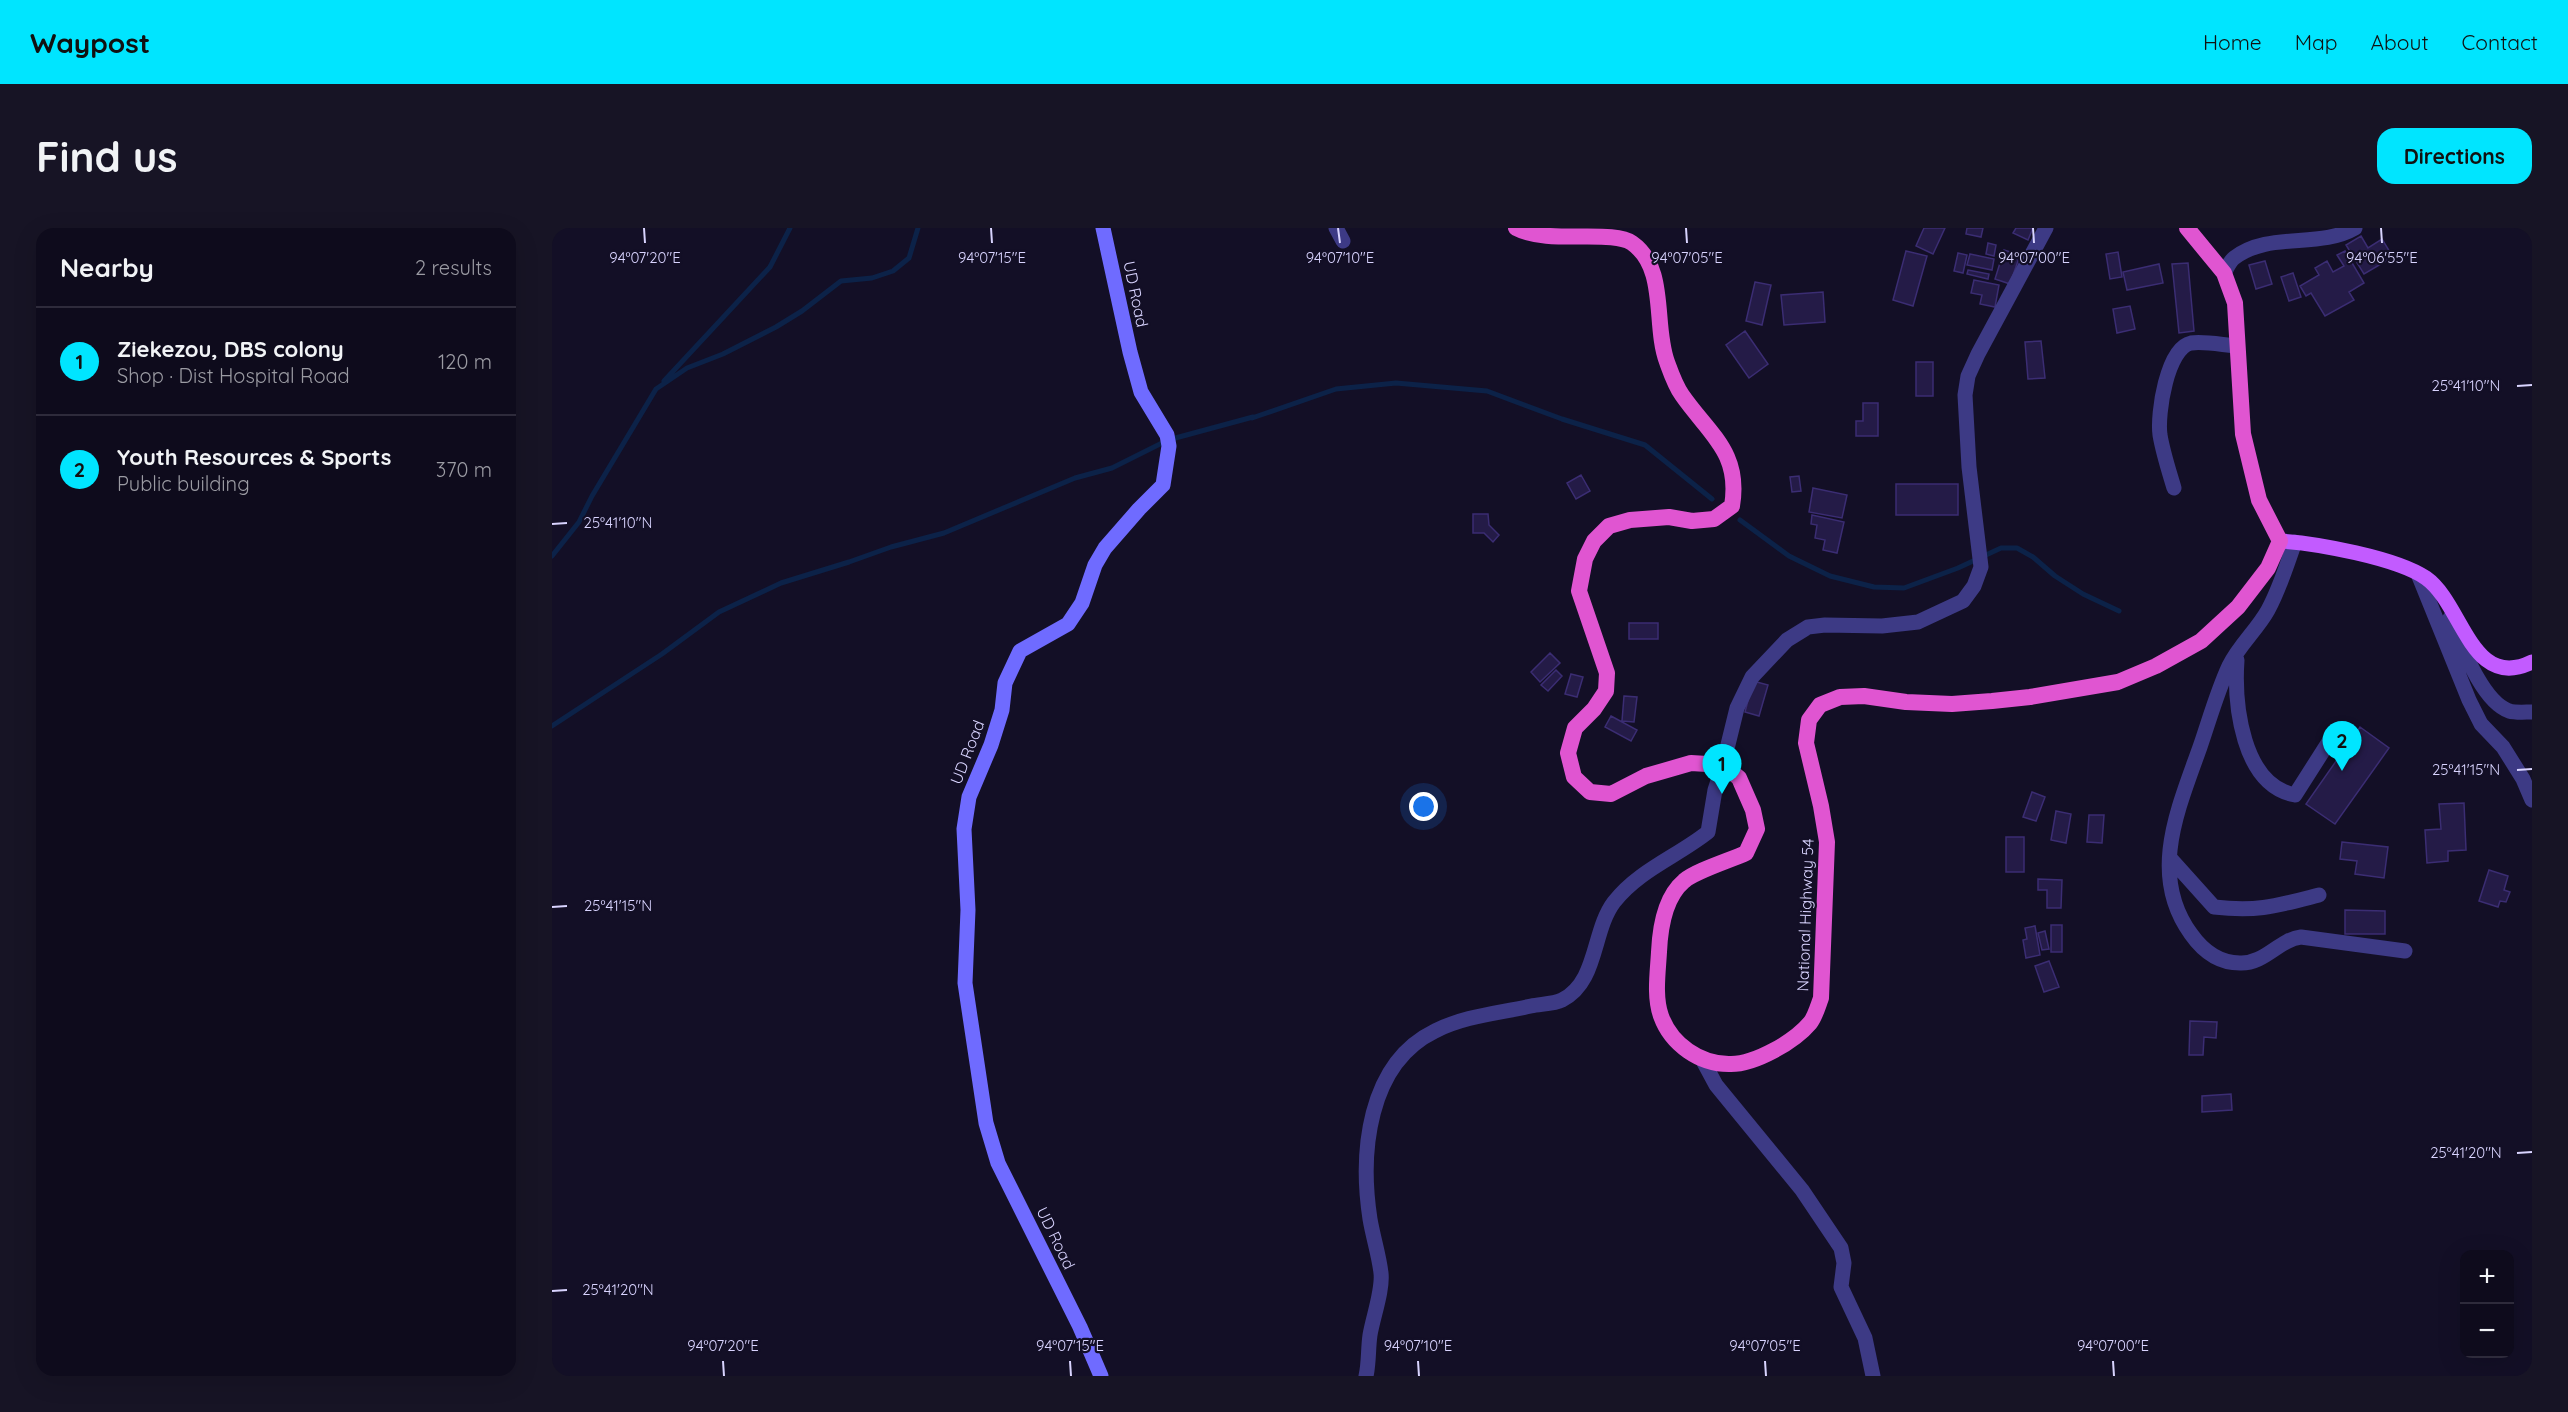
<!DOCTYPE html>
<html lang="en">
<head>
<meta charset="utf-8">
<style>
  :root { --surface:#0e0b1c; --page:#171425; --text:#f1f3f6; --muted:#9b9ba3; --line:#2e2b3b; --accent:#00e5ff }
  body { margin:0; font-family:Quicksand,sans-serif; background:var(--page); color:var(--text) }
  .controls { position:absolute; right:18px; bottom:18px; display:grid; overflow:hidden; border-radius:12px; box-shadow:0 6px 24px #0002 }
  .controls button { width:54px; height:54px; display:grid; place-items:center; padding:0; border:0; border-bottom:2px solid var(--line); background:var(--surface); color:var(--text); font:30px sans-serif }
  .you { position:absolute; left:872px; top:579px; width:21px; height:21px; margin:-15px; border:4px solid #fff; border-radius:50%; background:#1a73e8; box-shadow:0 0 0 9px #1a73e833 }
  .badge { display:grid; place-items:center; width:39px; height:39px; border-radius:50%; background:var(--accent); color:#111; font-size:20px; font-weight:700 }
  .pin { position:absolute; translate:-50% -50px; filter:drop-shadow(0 2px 3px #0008) }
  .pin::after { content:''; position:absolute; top:32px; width:21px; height:18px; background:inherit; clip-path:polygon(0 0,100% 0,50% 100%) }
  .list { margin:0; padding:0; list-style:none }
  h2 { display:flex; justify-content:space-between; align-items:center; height:78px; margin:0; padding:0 24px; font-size:26px }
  h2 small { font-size:20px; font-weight:400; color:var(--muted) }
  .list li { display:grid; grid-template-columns:39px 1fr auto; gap:18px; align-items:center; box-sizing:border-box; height:108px; padding:0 24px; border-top:2px solid var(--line) }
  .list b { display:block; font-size:22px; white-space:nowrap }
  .list p { margin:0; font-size:20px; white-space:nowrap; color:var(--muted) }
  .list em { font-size:20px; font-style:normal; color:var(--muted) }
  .map { position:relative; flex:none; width:1980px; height:1148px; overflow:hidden; border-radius:18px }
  header { display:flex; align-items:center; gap:36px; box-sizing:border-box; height:84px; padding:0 30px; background:var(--accent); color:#111 }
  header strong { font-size:28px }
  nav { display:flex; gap:33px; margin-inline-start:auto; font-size:21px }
  .intro { display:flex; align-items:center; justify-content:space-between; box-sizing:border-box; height:144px; padding:0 36px }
  h1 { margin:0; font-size:42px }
  .button { padding:15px 27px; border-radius:18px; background:var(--accent); color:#111; font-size:21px; font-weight:700 }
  main { display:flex; gap:36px; padding:0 36px }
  aside { flex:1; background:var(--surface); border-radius:18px; box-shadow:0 6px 24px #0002 }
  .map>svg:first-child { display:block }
</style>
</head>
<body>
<header>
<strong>Waypost</strong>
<nav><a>Home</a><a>Map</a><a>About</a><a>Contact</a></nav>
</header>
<div class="intro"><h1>Find us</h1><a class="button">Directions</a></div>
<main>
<aside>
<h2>Nearby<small>2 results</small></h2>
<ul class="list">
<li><span class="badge">1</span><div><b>Ziekezou, DBS colony</b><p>Shop · Dist Hospital Road</p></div><em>120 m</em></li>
<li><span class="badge">2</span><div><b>Youth Resources &amp; Sports</b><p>Public building</p></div><em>370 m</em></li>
</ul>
</aside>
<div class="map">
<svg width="1980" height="1148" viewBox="0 0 1980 1148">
  <rect width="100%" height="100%" fill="#130f26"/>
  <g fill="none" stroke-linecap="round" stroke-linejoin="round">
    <path stroke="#0c2248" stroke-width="5" d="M 112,153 L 218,39 L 238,0
      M 700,190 L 784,161 L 844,155 L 935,163 L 1010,191 L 1093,217 L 1160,271
      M 1188,292 L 1237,328 L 1278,348 L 1322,359 L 1352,360 L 1406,340 L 1449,320 L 1465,320 L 1481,329 L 1503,348 L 1531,366 L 1567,383
      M 0,328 L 27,294 L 40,268 L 104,161 L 135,140 L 171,126 L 224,99 L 250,83 L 289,53 L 320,50 L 341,43 L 357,30 L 366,0
      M 0,498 L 110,426 L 167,384 L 229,355 L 297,334 L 339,319 L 392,305 L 523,250 L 560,240 L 616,212 L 701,189"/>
  </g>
  <path fill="#241b47" stroke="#3b2d73" stroke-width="1.5" d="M 1372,0 L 1393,0 L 1381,26 L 1364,18 Z
    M 1415,0 L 1431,0 L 1429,9 L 1414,6 Z
    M 1464,0 L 1481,0 L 1476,12 L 1461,5 Z
    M 1809,8 L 1816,20 L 1830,11 L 1841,29 L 1812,46 L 1794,17 Z
    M 1436,15 L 1444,17 L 1442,28 L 1434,26 Z
    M 1452,22 L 1468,27 L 1458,56 L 1443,51 Z
    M 1354,23 L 1375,28 L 1361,78 L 1341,72 Z
    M 1793,23 L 1812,55 L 1797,64 L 1802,72 L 1773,88 L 1759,65 L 1754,68 L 1748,58 L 1767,47 L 1763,40 L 1775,33 L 1781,44 L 1792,38 L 1785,27 Z
    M 1566,24 L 1570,49 L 1558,51 L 1554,26 Z
    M 1406,25 L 1415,27 L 1411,45 L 1402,43 Z
    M 1418,26 L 1442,31 L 1440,42 L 1415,37 Z
    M 1713,33 L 1720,56 L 1704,61 L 1697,37 Z
    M 1636,35 L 1642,103 L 1627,105 L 1620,36 Z
    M 1607,36 L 1611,55 L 1575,62 L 1571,44 Z
    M 1416,42 L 1437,46 L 1436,51 L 1415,46 Z
    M 1741,45 L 1749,69 L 1737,73 L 1729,49 Z
    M 1422,52 L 1447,57 L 1443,79 L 1428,76 L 1430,67 L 1419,65 Z
    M 1203,54 L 1219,57 L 1210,97 L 1194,93 Z
    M 1271,64 L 1273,94 L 1232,97 L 1229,67 Z
    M 1578,78 L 1583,101 L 1565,105 L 1561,81 Z
    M 1193,103 L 1216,136 L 1197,150 L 1174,117 Z
    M 1489,113 L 1493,150 L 1476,151 L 1473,114 Z
    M 1364,134 L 1381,134 L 1381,168 L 1364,168 Z
    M 1311,175 L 1326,175 L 1326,208 L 1304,208 L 1304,193 L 1311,193 Z
    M 1029,247 L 1038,263 L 1024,271 L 1015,255 Z
    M 1247,248 L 1249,263 L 1240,264 L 1238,249 Z
    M 1344,256 L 1406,256 L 1406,287 L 1344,287 Z
    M 1261,260 L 1295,267 L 1290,290 L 1257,284 Z
    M 921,286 L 936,286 L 937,297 L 947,307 L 941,314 L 932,305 L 921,305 Z
    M 1260,287 L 1292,294 L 1285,325 L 1271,322 L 1273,312 L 1263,310 L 1265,297 L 1259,296 Z
    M 1077,395 L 1106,395 L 1106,411 L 1077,411 Z
    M 998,425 L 1008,435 L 988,454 L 979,444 Z
    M 1004,442 L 1010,448 L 996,463 L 989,457 Z
    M 1019,446 L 1031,449 L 1025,469 L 1013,466 Z
    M 1201,453 L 1216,457 L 1207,488 L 1193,484 Z
    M 1072,468 L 1085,469 L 1082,494 L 1070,493 Z
    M 1059,488 L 1085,502 L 1079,513 L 1053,499 Z
    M 1808,499 L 1837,520 L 1783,596 L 1754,576 Z
    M 1480,564 L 1493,569 L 1484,593 L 1471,589 Z
    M 1912,575 L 1914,622 L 1896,623 L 1896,633 L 1875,635 L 1873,602 L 1889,601 L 1887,576 Z
    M 1504,583 L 1519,586 L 1514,615 L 1499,612 Z
    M 1537,587 L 1552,587 L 1550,615 L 1535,614 Z
    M 1454,609 L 1472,609 L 1472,644 L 1454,644 Z
    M 1790,614 L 1836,619 L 1832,650 L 1803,646 L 1805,633 L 1788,631 Z
    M 1937,642 L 1956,648 L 1952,662 L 1958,664 L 1954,674 L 1948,673 L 1946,679 L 1927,673 Z
    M 1486,651 L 1510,652 L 1509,680 L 1495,680 L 1495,662 L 1486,662 Z
    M 1793,682 L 1833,683 L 1833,706 L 1793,706 Z
    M 1499,697 L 1510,697 L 1510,724 L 1499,724 Z
    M 1483,698 L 1488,727 L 1474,730 L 1471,712 L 1475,711 L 1473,700 Z
    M 1493,703 L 1497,721 L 1490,722 L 1486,705 Z
    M 1497,733 L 1507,759 L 1492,764 L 1483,738 Z
    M 1638,793 L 1665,794 L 1664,810 L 1652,809 L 1651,827 L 1637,827 Z
    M 1679,866 L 1680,882 L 1650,884 L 1650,868 Z"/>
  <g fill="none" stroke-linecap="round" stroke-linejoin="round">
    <path stroke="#3d3a85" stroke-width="15" d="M 784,0 L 791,13
      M 1672,45 C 1675,40 1678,33 1682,30 C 1717,3 1767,21 1803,0
      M 1622,260 C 1617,243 1611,225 1608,207 C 1605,186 1615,120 1639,115 C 1652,113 1671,117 1685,118
      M 1743,314 C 1735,336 1728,360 1716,382 C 1705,402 1687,417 1677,438 C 1665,464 1657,493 1648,519 C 1626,581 1596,647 1639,706 C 1651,723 1666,735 1688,735 C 1713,736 1726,712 1749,709 L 1853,723
      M 1866,346 L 1917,472 L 1929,496 L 1951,519 L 1971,551 L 1980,572
      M 1898,390 C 1909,415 1929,473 1957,483 C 1964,485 1973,484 1980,484
      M 1685,432 C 1682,476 1690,557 1743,567 L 1778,512
      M 1618,630 L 1662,679 C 1706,684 1724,678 1767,667
      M 1150,831 L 1164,857 L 1250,962 L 1289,1020 L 1292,1035 L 1289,1059 L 1313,1110 L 1321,1148"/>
    <path stroke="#3d3a85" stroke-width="15" d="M 814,1148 C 817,1135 816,1121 818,1107 C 821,1089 831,1062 829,1045 C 827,1027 821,1009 818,991 C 808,926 815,836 883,803 C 912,788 948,785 979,778 C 989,776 1002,776 1010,772 C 1046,754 1040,703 1062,674 C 1087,642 1126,628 1156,604 L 1163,562 L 1171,537 L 1185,480 L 1200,449 L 1235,412 L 1256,399 L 1273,397 L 1330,398 L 1366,394 L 1411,373 L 1422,358 L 1429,339 L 1417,239 L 1413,167 L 1416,148 L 1426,126 L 1494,0"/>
    <path stroke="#6f6bff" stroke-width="15" d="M 549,1148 L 528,1099 L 446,935 L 434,895 L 413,755 L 416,682 L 412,601 L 417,569 L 439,517 L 450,482 L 453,455 L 468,423 L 516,396 L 530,375 L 543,337 L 553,320 L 587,281 L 611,257 L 617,218 L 615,207 L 589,164 L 578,124 L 551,0"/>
    <path stroke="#c25bff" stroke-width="15" d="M 1728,313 C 1764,315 1845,330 1874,350 C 1911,376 1919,464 1980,434"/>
    <path stroke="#e055d1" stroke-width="16" d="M 964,0 C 996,17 1060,1 1080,15 C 1116,40 1101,97 1115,134 C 1119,145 1123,157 1130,167 C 1157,206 1189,224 1180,278 L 1162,291 L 1140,293 L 1117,289 L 1078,292 L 1057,298 L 1042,313 L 1033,331 L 1027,363 L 1055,445 L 1054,463 L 1042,481 L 1023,500 L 1016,525 L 1022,549 L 1038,564 L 1059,566 L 1094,548 L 1139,535 L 1171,537 L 1187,550 L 1201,582 L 1205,601 L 1194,625 C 1179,632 1143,643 1132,653 C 1113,669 1108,701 1107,724 C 1106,743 1102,769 1109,788 C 1119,816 1148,837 1179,836 C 1203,836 1242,814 1258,795 C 1263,789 1266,778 1269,770 L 1275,614 L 1269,578 L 1254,515 L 1257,492 L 1268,477 L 1288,469 L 1312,468 L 1354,474 L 1400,476 L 1440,473 L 1478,469 L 1566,454 L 1604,438 L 1649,413 L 1686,379 L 1716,340 L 1728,313 L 1707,272 L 1691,206 L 1683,75 L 1672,45 L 1635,0"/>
  </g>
  <path fill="none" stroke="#d9d4ff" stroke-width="2" d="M 92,0 L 93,15M 439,0 L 440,15M 786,0 L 788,15M 1134,0 L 1135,15M 1481,0 L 1482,15M 1829,0 L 1830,15M 1965,158 L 1980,157M 0,296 L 15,295M 1965,542 L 1980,541M 0,679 L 15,678M 1965,925 L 1980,924M 0,1063 L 15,1062M 171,1133 L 172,1148M 518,1133 L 519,1148M 866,1133 L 867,1148M 1213,1133 L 1214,1148M 1561,1133 L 1562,1148"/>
  <g text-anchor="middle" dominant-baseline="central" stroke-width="4.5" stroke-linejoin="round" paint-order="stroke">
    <g font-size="16" fill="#d9d4ff" stroke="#130f26">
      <text transform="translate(584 66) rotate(78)">UD Road</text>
      <text transform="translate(415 524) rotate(-69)">UD Road</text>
      <text transform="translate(1253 687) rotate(-88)">National Highway 54</text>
      <text transform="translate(504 1010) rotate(64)">UD Road</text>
    </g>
  </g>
  <g font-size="15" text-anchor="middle" fill="#d9d4ff" stroke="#130f26" stroke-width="4.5" stroke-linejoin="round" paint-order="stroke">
    <text x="93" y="35">94°07'20"E</text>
    <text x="440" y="35">94°07'15"E</text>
    <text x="788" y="35">94°07'10"E</text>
    <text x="1135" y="35">94°07'05"E</text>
    <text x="1482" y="35">94°07'00"E</text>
    <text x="1830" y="35">94°06'55"E</text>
    <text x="1914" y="163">25°41'10"N</text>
    <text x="66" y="300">25°41'10"N</text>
    <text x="1914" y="547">25°41'15"N</text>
    <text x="66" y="683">25°41'15"N</text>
    <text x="1914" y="930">25°41'20"N</text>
    <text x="66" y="1067">25°41'20"N</text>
    <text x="171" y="1123">94°07'20"E</text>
    <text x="518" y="1123">94°07'15"E</text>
    <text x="866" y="1123">94°07'10"E</text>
    <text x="1213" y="1123">94°07'05"E</text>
    <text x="1561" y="1123">94°07'00"E</text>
  </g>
</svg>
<div class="controls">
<button>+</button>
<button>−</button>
</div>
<div class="you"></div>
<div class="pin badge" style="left:1170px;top:566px">1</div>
<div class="pin badge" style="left:1790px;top:543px">2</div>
</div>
</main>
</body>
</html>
